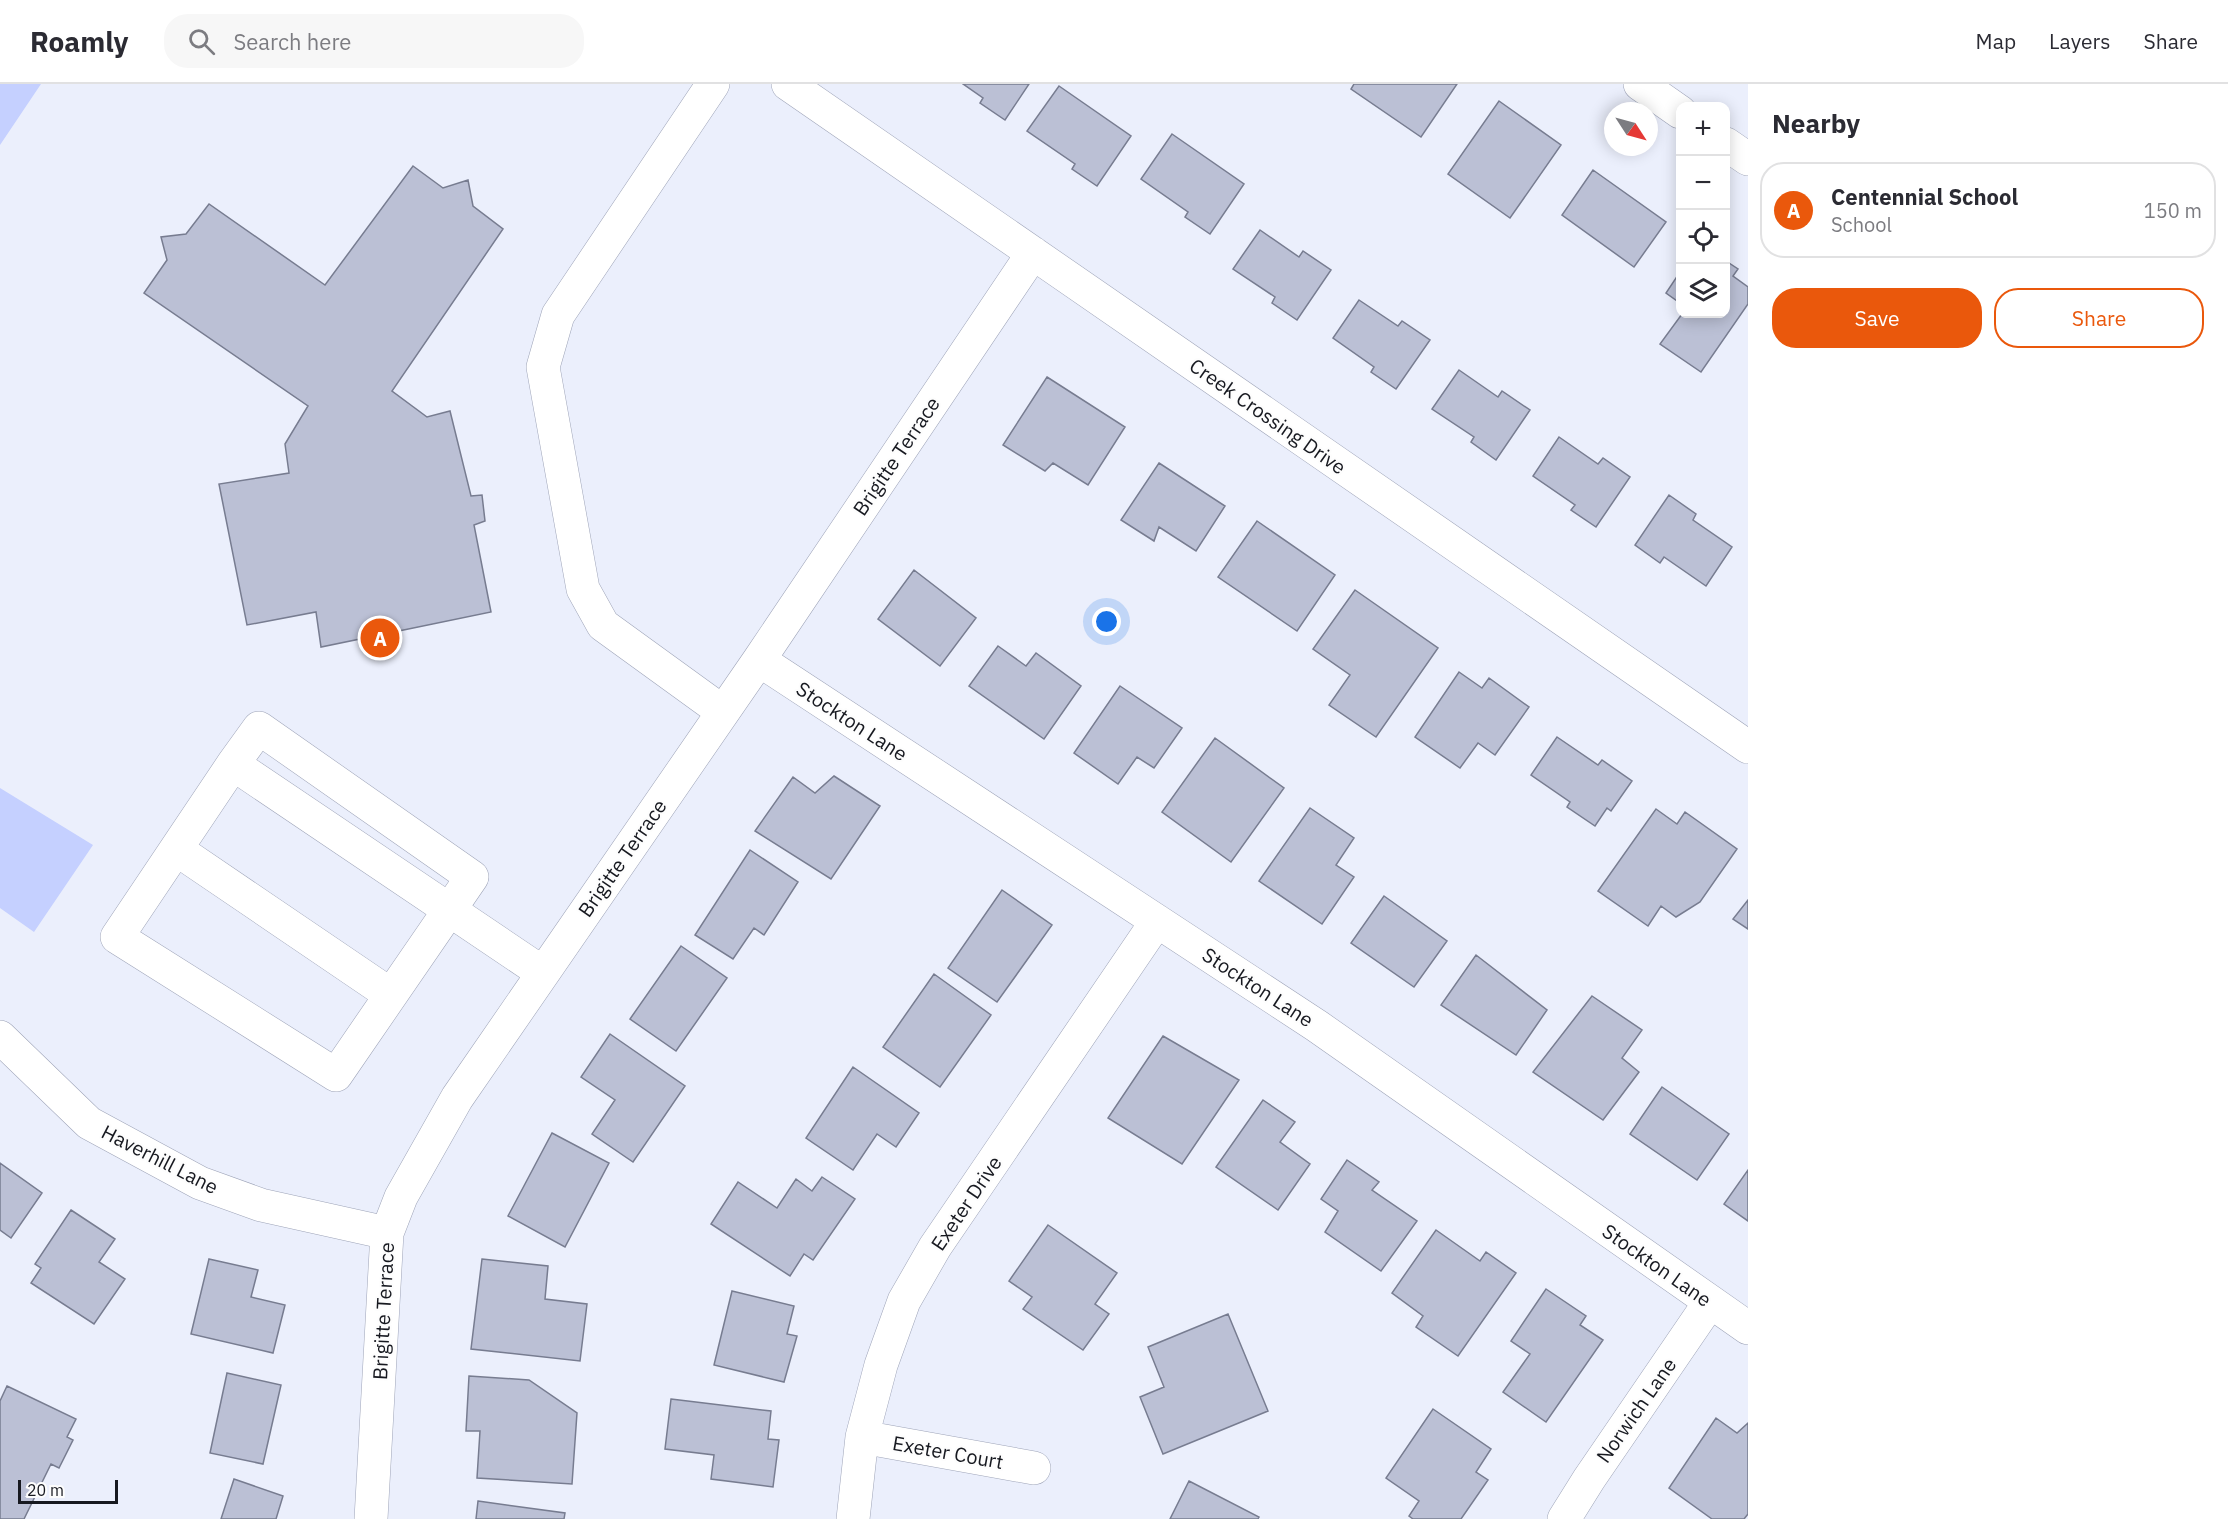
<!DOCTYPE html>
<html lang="en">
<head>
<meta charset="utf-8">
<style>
  :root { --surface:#fff; --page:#f7f7f7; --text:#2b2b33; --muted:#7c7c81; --line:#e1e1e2; --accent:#ea580c }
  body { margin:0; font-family:"IBM Plex Sans",sans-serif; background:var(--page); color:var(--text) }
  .controls { position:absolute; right:18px; top:18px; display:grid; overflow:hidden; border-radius:12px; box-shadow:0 3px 15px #0003 }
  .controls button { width:54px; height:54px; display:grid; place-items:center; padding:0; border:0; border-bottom:2px solid var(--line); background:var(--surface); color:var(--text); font:30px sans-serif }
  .compass { position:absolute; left:1604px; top:18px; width:54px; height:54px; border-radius:50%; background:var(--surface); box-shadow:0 3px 15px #0003; rotate:126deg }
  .scale { position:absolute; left:18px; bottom:15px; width:100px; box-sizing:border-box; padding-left:6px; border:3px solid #171920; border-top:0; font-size:16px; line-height:21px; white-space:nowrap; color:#171920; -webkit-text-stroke:4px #fdfdfd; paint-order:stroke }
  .you { position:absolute; left:1107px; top:538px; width:21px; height:21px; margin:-15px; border:4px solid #fff; border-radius:50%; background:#1a73e8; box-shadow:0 0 0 9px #1a73e833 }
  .badge { display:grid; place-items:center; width:39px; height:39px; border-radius:50%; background:var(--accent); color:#fff; font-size:20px; font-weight:700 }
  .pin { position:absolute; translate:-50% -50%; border:3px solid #fff; box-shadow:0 2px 6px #0006 }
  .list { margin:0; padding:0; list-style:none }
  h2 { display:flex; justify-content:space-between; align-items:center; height:78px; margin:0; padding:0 24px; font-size:26px }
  h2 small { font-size:20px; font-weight:400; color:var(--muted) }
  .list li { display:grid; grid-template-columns:39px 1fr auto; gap:18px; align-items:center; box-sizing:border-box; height:96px; margin:0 12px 12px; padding:0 12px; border:2px solid var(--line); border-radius:24px }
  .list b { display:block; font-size:22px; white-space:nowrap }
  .list p { margin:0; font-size:20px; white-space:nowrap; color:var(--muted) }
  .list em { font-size:20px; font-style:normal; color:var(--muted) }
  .actions { display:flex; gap:12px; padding:18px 24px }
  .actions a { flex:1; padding:14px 0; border:2px solid var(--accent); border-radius:24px; text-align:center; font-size:21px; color:var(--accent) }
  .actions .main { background:var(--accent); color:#fff }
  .icon { flex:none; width:33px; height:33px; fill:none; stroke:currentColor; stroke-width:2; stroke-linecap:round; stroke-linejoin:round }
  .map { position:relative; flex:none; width:1748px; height:1435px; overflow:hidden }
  header { display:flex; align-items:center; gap:36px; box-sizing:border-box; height:84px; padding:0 30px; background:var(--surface); border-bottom:2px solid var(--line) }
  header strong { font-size:28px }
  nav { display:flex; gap:33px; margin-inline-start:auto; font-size:21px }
  .search { width:420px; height:54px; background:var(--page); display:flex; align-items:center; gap:15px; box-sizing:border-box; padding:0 21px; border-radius:24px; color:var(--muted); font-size:22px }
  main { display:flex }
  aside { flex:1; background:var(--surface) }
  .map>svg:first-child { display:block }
</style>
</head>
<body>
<header>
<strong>Roamly</strong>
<div class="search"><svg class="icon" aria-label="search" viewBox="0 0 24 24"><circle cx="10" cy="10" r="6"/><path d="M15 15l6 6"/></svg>Search here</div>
<nav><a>Map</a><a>Layers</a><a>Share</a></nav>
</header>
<main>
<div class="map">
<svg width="1748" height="1435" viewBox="0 0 1748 1435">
  <rect width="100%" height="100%" fill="#ebeffc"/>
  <path fill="#c5d0ff" d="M 0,0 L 41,0 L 0,61 Z
    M 0,704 L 93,761 L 34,848 L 0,824 Z"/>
  <path fill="#bbc0d5" stroke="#777c90" stroke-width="1.5" d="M 963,0 L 1029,0 L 1005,36 L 980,19 L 983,14 Z
    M 1354,0 L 1457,0 L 1421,53 L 1351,5 Z
    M 1059,2 L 1131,52 L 1097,102 L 1072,85 L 1075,80 L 1027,47 Z
    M 1499,17 L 1561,61 L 1510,134 L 1448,90 Z
    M 1172,50 L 1244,100 L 1210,150 L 1185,133 L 1188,128 L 1141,95 Z
    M 413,82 L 443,104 L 468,96 L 473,122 L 503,145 L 392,307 L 427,333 L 450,327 L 471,412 L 482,411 L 485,437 L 474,441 L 491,528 L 321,563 L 316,528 L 247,541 L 219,400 L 289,389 L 285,360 L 308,322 L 144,209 L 167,176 L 161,153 L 186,150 L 209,120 L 325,201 Z
    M 1593,86 L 1666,138 L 1634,183 L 1562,131 Z
    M 1260,146 L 1299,173 L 1303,167 L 1331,186 L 1297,236 L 1272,219 L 1275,213 L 1233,185 Z
    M 1726,177 L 1738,185 L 1733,192 L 1748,203 L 1748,220 L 1701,288 L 1660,260 L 1682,230 L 1726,230 Z
    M 1680,188 L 1680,219 L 1666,209 Z
    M 1359,216 L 1398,242 L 1402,237 L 1430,256 L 1396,305 L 1371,288 L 1374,283 L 1333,254 Z
    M 1459,286 L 1498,313 L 1502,307 L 1530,326 L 1496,376 L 1471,358 L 1474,353 L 1432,325 Z
    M 1047,293 L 1125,343 L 1088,401 L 1053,379 L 1045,387 L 1003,361 Z
    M 1559,353 L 1598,380 L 1603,374 L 1630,393 L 1596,443 L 1571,426 L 1575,421 L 1533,392 Z
    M 1159,379 L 1225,422 L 1196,467 L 1159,443 L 1154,457 L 1121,436 Z
    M 1669,411 L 1696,430 L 1693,436 L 1732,463 L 1706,502 L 1664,473 L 1660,479 L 1635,461 Z
    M 1257,437 L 1335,491 L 1297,547 L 1218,493 Z
    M 914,486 L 976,534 L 940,582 L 878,535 Z
    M 1355,506 L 1438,564 L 1376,653 L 1329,621 L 1350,591 L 1313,565 Z
    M 998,562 L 1026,582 L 1036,569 L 1081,602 L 1044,655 L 969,602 Z
    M 1459,588 L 1482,604 L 1489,594 L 1529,623 L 1495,671 L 1478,659 L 1460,684 L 1415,653 Z
    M 1120,602 L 1182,644 L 1154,684 L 1137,673 L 1118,700 L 1074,669 Z
    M 1557,653 L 1598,681 L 1602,676 L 1632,697 L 1611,727 L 1607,724 L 1595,742 L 1567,723 L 1570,718 L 1531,691 Z
    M 1215,654 L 1284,704 L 1231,778 L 1162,728 Z
    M 834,692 L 880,722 L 831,795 L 755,747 L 793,693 L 815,709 Z
    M 1310,724 L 1354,754 L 1336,781 L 1354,793 L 1322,840 L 1259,797 Z
    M 1656,725 L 1677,740 L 1685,728 L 1737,765 L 1700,818 L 1676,833 L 1661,822 L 1648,842 L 1598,807 Z
    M 750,766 L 798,798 L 764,851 L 754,844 L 733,875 L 695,851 Z
    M 1002,806 L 1052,841 L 997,918 L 948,884 Z
    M 1384,812 L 1447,857 L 1414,903 L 1351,859 Z
    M 1748,816 L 1748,845 L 1733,835 Z
    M 681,862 L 727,894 L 676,967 L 630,935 Z
    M 1476,871 L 1547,926 L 1516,971 L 1441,921 Z
    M 934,890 L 991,931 L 940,1003 L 883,963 Z
    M 1592,912 L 1642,946 L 1622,974 L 1639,988 L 1603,1036 L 1533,988 Z
    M 610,950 L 685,1002 L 633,1078 L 592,1050 L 615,1016 L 581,993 Z
    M 1163,952 L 1239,996 L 1182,1080 L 1108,1034 Z
    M 853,983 L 919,1029 L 896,1063 L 877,1050 L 853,1086 L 806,1054 Z
    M 1662,1003 L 1729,1050 L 1697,1096 L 1630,1050 Z
    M 1263,1016 L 1295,1038 L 1280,1058 L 1310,1080 L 1278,1126 L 1216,1083 Z
    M 552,1049 L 609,1079 L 565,1163 L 508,1132 Z
    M 1347,1076 L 1379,1098 L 1372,1106 L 1417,1137 L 1381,1187 L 1325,1148 L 1338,1127 L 1321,1115 Z
    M 0,1079 L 42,1109 L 11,1154 L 0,1146 Z
    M 1748,1086 L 1748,1137 L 1724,1120 Z
    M 822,1093 L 855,1115 L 813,1176 L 804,1170 L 790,1192 L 711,1140 L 738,1098 L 777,1124 L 796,1095 L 812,1107 Z
    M 71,1126 L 115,1155 L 99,1178 L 125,1195 L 94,1240 L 31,1199 L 41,1184 L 35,1180 Z
    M 1048,1141 L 1117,1189 L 1095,1220 L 1109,1230 L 1083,1266 L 1023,1225 L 1032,1213 L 1009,1197 Z
    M 1436,1146 L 1480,1177 L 1486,1168 L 1516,1189 L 1458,1272 L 1416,1243 L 1423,1232 L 1392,1209 Z
    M 209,1175 L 258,1186 L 251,1213 L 285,1221 L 273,1269 L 191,1250 Z
    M 482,1175 L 548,1182 L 545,1215 L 587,1220 L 580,1277 L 471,1265 Z
    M 1546,1205 L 1586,1232 L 1580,1241 L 1603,1256 L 1546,1338 L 1503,1308 L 1530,1270 L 1511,1257 Z
    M 732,1207 L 794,1222 L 787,1250 L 797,1252 L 784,1298 L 714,1281 Z
    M 1228,1230 L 1268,1327 L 1163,1370 L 1140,1313 L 1164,1303 L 1148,1263 Z
    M 227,1289 L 281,1301 L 263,1380 L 210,1369 Z
    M 469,1292 L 529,1296 L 577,1329 L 572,1400 L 477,1394 L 480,1347 L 466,1347 Z
    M 7,1302 L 76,1335 L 67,1353 L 73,1356 L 59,1384 L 51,1380 L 24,1435 L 0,1435 L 0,1317 Z
    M 671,1315 L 771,1327 L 768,1355 L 779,1356 L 773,1403 L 711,1395 L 714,1371 L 665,1365 Z
    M 1433,1325 L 1491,1365 L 1476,1388 L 1488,1396 L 1461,1435 L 1413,1435 L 1409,1432 L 1419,1417 L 1386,1394 Z
    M 1716,1334 L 1737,1349 L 1748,1339 L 1748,1430 L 1744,1435 L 1712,1435 L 1669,1404 Z
    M 234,1395 L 283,1412 L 276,1435 L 221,1435 Z
    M 1189,1397 L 1259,1433 L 1258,1435 L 1170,1435 Z
    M 478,1417 L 565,1429 L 564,1435 L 476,1435 Z"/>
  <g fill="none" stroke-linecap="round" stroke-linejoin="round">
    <defs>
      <path id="minor" d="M 713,0 L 558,231 L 543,283 L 583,505 L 603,541 L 723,628
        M 788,0 L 1748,663
        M 1640,0 L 1680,28
        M 1726,60 L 1748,75
        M 759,576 L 1317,942 L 1748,1244
        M 233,680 L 117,853 L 336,991 L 472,793 L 259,644 L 233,680 L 543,889
        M 176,765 L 391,911
        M 0,953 L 89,1039 L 200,1099 L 261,1121 L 387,1149
        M 862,1353 L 1034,1384
        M 371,1435 L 387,1149 L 401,1113 L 457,1014 L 759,576 L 1033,169
        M 853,1435 L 862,1353 L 881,1281 L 904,1217 L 935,1163 L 1157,837
        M 1564,1435 L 1589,1395 L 1710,1218"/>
    </defs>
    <use href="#minor" stroke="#9ea4b8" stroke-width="34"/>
    <use href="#minor" stroke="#fff" stroke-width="33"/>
  </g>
  <g text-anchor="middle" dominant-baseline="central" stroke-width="4.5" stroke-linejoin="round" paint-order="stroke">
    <g font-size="20" fill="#171920" stroke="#fdfdfd">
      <text transform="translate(1268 332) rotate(35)">Creek Crossing Drive</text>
      <text transform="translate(896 372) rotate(-56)">Brigitte Terrace</text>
      <text transform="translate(852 637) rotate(33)">Stockton Lane</text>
      <text transform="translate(622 774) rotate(-55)">Brigitte Terrace</text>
      <text transform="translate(1258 903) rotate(33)">Stockton Lane</text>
      <text transform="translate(160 1075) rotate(27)">Haverhill Lane</text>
      <text transform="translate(966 1119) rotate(-56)">Exeter Drive</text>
      <text transform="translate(1657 1181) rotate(35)">Stockton Lane</text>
      <text transform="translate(383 1227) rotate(-87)">Brigitte Terrace</text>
      <text transform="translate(1636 1326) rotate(-55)">Norwich Lane</text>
      <text transform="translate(948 1368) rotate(10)">Exeter Court</text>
    </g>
  </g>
</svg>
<div class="controls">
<button>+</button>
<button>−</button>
<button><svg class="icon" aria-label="locate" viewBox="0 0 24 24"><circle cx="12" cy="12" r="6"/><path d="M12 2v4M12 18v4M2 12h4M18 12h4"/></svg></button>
<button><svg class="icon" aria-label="layers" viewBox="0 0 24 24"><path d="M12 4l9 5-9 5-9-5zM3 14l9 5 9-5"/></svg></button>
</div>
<svg class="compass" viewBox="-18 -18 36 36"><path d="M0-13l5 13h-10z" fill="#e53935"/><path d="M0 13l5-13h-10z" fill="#7c7c81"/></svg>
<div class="scale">20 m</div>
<div class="you"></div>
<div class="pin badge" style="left:380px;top:554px">A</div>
</div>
<aside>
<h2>Nearby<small></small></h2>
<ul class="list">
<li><span class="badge">A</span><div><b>Centennial School</b><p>School</p></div><em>150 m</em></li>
</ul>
<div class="actions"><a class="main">Save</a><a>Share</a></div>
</aside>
</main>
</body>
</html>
